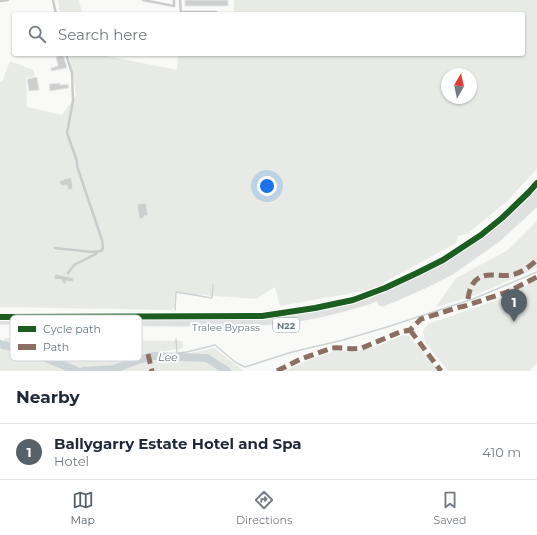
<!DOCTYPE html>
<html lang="en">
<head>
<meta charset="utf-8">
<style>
  :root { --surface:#fff; --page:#f6f6f7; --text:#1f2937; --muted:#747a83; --line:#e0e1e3; --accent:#56616a }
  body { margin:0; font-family:Montserrat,sans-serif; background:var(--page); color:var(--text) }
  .compass { position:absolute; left:441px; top:68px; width:36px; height:36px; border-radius:50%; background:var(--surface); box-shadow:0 1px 3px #0004; rotate:9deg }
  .you { position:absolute; left:267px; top:186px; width:14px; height:14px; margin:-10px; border:3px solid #fff; border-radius:50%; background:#1a73e8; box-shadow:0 0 0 6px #1a73e833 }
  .badge { display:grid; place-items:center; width:26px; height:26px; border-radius:50%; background:var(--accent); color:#fff; font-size:13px; font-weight:700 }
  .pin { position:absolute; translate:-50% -33px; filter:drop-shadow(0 1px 2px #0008) }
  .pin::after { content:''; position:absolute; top:21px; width:14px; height:12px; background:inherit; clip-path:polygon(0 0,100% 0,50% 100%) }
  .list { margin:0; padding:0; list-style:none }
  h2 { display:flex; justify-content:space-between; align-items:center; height:52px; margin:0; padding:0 16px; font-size:17px }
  h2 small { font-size:13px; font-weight:400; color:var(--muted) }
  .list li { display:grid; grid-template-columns:26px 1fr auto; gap:12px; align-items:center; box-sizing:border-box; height:56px; padding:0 16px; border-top:1px solid var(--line) }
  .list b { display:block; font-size:15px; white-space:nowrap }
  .list p { margin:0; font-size:13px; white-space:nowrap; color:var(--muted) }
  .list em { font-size:13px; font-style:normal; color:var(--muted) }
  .icon { flex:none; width:22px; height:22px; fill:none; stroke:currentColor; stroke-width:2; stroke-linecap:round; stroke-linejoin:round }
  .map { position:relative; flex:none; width:537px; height:371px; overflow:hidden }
  .search { position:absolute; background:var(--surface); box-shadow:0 1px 3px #0004; left:12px; right:12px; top:12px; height:44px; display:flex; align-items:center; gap:10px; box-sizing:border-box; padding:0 14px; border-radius:4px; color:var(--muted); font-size:15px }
  .sheet { height:108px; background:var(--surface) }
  nav { display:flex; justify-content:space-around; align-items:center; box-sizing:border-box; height:56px; border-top:1px solid var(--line); background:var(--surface); font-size:11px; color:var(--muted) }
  nav a { display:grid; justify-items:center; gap:2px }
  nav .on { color:var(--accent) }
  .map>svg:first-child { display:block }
</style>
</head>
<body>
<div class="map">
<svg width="537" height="371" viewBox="0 0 537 371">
  <rect width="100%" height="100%" fill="#f9f9f8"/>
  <path fill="#e8eae6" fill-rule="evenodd" d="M 58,0 L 79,0 L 82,14 L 60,14 Z
    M 234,0 L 537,0 L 537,169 L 507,201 L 467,234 L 458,236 L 456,243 L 388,280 L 375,289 L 280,306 L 275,287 L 256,299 L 175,293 L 174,307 L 172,310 L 0,307 L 0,82 L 2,82 L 10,61 L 33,70 L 35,76 L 26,78 L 27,107 L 62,115 L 76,95 L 74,79 L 69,54 L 97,54 L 177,70 L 178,54 L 523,54 L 523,14 L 234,14 ZM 447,74 L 471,74 L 471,98 L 447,98 Z
    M 537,221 L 537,268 L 476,295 L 436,307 L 456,278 L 508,250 Z
    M 537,280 L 537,362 L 530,371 L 448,371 L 425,342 L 423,331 L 428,324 L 503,298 Z
    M 403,335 L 409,336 L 439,371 L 284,371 L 311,359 L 338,350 L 355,352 L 380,345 Z
    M 5,338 L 183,341 L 183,348 L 152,353 L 152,361 L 214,348 L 240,368 L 243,371 L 0,371 L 0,351 Z"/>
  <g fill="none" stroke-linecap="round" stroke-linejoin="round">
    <path stroke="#ccd3d5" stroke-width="1.5" d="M 175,310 L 176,292 L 212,298 L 213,285
      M 176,339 L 177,353
      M 154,356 L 187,352 L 215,345 L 235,362 L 245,367 L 292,352 L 343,340 L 387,327 L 473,299 L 537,272"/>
    <path stroke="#ccd3d5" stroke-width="8" d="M 0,344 L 34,353 L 77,371
      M 84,371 L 114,369 L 138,360 L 154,356 L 207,358 L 227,371"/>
  </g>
  <path fill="#cdcfcf" stroke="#e8e8e8" d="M 185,0 L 228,0 L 228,6 L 185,6 Z
    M 59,54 L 63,54 L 67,68 L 51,71 L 51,68 L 58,66 L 56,57 L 59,56 Z
    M 37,77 L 39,90 L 29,91 L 27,79 Z
    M 60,83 L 60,85 L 68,84 L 69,88 L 50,91 L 49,84 Z
    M 71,177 L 73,188 L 72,188 L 72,189 L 68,190 L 67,185 L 61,186 L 59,181 Z
    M 146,203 L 148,216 L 144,216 L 144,218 L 139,219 L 137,204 Z
    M 55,274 L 74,278 L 73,282 L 66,281 L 66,284 L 62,283 L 62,280 L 54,279 Z"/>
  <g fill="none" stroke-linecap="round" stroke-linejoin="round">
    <path stroke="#c8c9ca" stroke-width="1" stroke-dasharray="2 2" stroke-linecap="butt" d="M 468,299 L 468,303"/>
    <path stroke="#cacbcc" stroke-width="2.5" d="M 53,0 L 56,14
      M 143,0 L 174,6 L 174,0
      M 180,0 L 181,14
      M 0,1 L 8,0
      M 181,12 L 216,12 L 217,14
      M 55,248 L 92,252 L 101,251 L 103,248 L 102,240 L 77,166 L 77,161 L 67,133 L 73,101 L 72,73 L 66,54
      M 68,273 L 74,265 L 96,254 L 97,252"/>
    <path stroke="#dfe0e0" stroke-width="9" d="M 382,302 L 395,297 L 422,285 L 450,271 L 498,237 L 537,201
      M 0,320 C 62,320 125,322 187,322 C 211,321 235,322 260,321 C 280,320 300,317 319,313 C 381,301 447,271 495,231 C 510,219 524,205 537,191"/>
    <path stroke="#8d6e63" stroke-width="5" stroke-dasharray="10 5" stroke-linecap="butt" d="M 468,299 C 470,283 477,274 494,275 C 499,275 505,276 510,275 C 520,274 529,267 537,260
      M 410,330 L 441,371
      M 148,354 L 152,371
      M 277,371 L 301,359 L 332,348 C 342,347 352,350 362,348 L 400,332 L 410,330 L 421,319 L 456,308 L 465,306 L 507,292 L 537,277"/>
    <defs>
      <path id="cycleway" d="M 0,317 L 262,316 L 315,308 L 353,300 L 385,288 L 417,273 L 443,260 L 481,235 L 502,218 L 529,192 L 537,183"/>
    </defs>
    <use href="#cycleway" stroke="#fff" stroke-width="8"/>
    <use href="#cycleway" stroke="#1b5e20" stroke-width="6"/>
  </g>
  <g text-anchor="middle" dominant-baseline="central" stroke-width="4" stroke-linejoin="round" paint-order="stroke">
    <rect fill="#fff" stroke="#95a0a5" stroke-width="1" x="273" y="318" width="26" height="14" rx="3"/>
    <g font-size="9" font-weight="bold" fill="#67787f">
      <text x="286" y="325">N22</text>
    </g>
    <g font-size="10" fill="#67787f" stroke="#fff">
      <text x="226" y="327">Tralee Bypass</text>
    </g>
    <g font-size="11" font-style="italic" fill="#637679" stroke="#fff">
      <text transform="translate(168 357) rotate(2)">Lee</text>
    </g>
  </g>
  <rect x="10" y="315" width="132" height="46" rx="6" fill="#fff" stroke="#d1d6d9" stroke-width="1"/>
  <rect x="18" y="326" width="18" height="6" fill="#1b5e20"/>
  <rect x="18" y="344" width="18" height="6" fill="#8d6e63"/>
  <g font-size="11" fill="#67787f">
    <text x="43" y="333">Cycle path</text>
    <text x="43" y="351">Path</text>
  </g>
</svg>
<svg class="compass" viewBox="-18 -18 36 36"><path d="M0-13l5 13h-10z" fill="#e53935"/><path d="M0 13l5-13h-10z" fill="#747a83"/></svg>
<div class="you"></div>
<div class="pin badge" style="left:514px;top:322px">1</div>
<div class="search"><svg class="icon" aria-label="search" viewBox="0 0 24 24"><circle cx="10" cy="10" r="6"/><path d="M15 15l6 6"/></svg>Search here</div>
</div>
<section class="sheet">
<h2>Nearby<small></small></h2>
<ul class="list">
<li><span class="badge">1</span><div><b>Ballygarry Estate Hotel and Spa</b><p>Hotel</p></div><em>410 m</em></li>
</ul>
</section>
<nav>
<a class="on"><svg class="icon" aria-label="map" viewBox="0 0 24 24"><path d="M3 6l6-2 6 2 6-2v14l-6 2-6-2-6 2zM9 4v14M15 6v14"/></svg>Map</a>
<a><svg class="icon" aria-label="directions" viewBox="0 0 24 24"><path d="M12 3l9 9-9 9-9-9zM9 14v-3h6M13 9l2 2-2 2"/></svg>Directions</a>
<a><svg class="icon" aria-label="saved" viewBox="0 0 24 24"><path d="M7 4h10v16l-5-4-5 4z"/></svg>Saved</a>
</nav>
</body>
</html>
